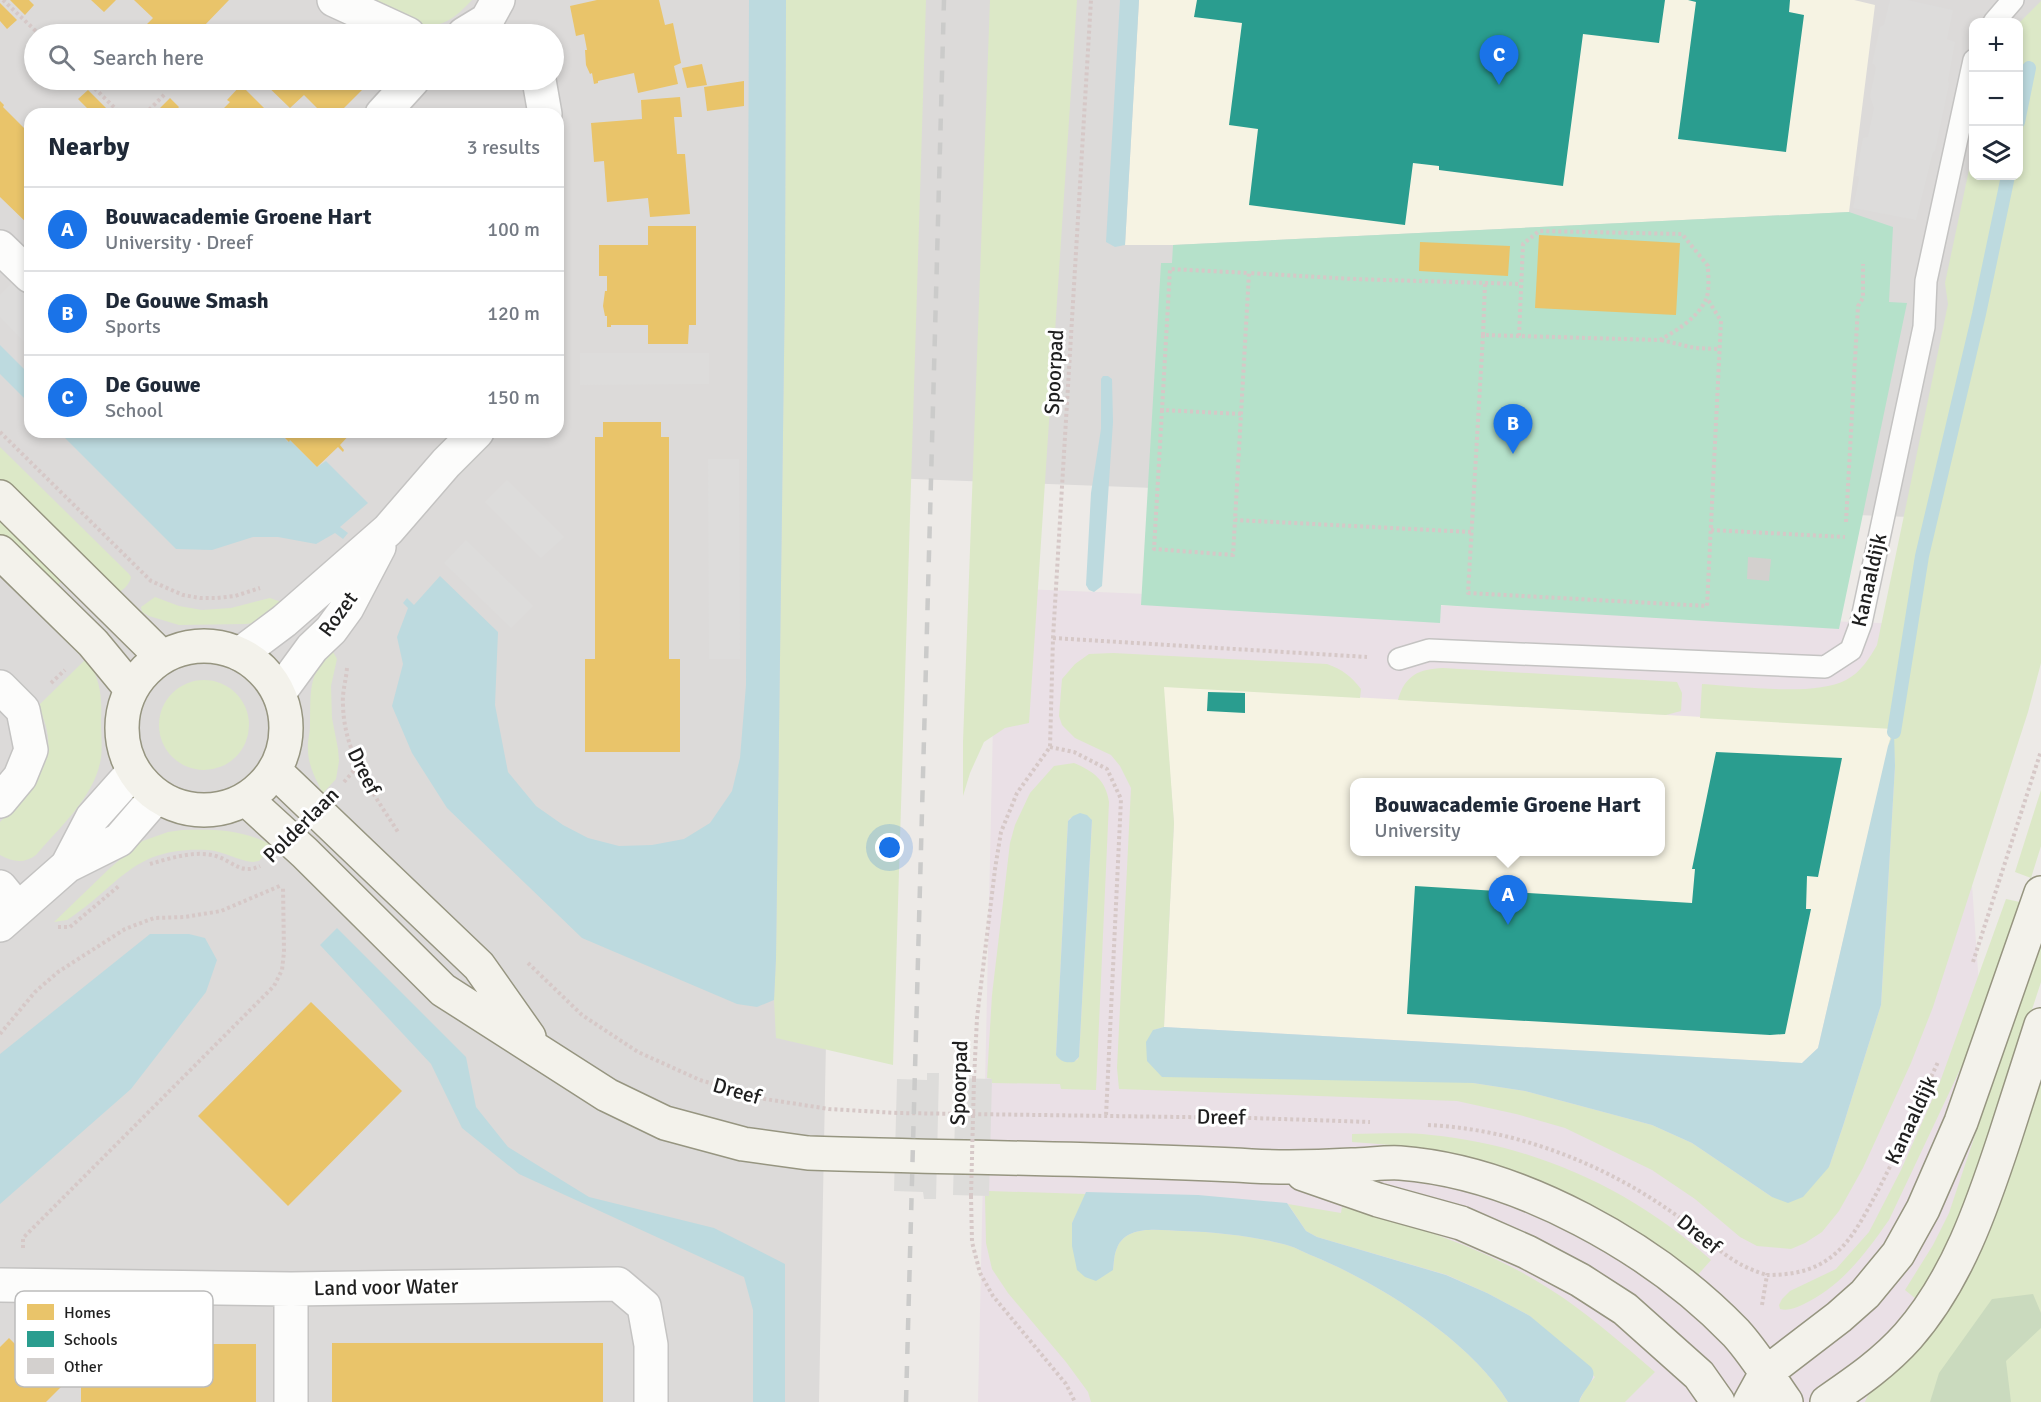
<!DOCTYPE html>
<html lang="en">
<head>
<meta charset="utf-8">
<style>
  :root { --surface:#fff; --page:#f2f2f3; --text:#1f2937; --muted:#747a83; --line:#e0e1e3; --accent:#1a73e8 }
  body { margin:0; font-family:Signika,sans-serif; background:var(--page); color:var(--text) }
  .controls { position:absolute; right:18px; top:18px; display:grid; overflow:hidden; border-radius:12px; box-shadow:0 3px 9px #0003 }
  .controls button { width:54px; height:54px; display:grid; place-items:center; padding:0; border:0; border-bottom:2px solid var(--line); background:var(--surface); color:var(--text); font:30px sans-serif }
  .you { position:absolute; left:890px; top:848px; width:21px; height:21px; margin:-15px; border:4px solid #fff; border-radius:50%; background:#1a73e8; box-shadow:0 0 0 9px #1a73e833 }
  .badge { display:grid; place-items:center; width:39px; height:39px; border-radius:50%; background:var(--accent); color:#fff; font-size:20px; font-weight:700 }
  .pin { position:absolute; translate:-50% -50px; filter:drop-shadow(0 2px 3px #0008) }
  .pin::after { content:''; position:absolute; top:32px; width:21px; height:18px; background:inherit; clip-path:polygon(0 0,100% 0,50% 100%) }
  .popup { position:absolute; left:1350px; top:778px; width:315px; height:78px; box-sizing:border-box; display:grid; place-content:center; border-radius:12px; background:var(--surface); filter:drop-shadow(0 2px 4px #0005); font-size:20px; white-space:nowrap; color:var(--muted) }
  .popup b { font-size:22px; color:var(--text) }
  .popup::after { content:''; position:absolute; left:50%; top:100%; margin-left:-12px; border:12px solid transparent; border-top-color:var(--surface) }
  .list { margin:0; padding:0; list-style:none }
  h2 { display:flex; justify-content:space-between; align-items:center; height:78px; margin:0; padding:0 24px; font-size:26px }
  h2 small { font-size:20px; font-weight:400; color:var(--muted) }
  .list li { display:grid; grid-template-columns:39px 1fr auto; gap:18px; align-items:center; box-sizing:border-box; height:84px; padding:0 24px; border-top:2px solid var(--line) }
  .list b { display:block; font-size:22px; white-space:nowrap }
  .list p { margin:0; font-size:20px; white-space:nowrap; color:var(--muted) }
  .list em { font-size:20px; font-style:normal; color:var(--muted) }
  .icon { flex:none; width:33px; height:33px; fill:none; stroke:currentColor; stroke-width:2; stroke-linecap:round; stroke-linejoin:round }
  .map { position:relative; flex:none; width:2041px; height:1402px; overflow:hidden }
  .search { position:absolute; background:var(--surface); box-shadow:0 3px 9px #0003; left:24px; top:24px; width:540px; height:66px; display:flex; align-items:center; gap:15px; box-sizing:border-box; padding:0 21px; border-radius:33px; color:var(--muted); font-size:22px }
  .panel { position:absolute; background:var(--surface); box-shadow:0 3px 9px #0003; left:24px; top:108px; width:540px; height:330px; border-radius:18px }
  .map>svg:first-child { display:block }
</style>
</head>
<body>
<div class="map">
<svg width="2041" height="1402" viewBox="0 0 2041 1402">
  <rect width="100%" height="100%" fill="#edeae7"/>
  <path fill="#dcdad9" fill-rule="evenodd" d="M 0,0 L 2041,0 L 2041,522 L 837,476 L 819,1402 L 0,1402 ZM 1974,22 L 2018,22 L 2018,176 L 1974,176 ZM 34,34 L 554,34 L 554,80 L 34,80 ZM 30,114 L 558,114 L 558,432 L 30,432 Z"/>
  <path fill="#eae0e6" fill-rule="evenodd" d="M 996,588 L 1954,626 L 2008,1402 L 978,1402 ZM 1355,782 L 1661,782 L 1661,852 L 1355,852 Z"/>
  <path fill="#f6f3e3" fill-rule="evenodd" d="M 1139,0 L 1854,0 L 1875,5 L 1849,212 L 1173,245 L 1125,245 Z
    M 1163,686 L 1893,728 L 1818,1048 L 1802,1063 L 1164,1027 L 1174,823 ZM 1355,782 L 1661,782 L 1661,852 L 1355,852 Z"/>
  <path fill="#dce8c7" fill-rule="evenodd" d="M 364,0 L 472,0 C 464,8 457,16 447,21 C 423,34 386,10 364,0 Z
    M 786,0 L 926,0 L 893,1065 L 776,1038 L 774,1000 L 776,958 L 785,283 Z
    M 990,0 L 1077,0 L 1029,723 L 1005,728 L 984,742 L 970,773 L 963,796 L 963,742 Z
    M 2041,1 L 2041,663 L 2028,712 L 1933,1007 L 1911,1063 L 1863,1168 L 1839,1211 L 1822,1232 L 1805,1243 L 1791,1249 L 1757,1246 L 1740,1237 L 1695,1199 L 1652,1170 L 1565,1128 L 1516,1114 L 1457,1101 L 1119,1089 L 1117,1068 L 1131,788 L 1120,766 L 1111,755 L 1075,738 L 1062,725 L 1059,716 L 1062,679 L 1075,664 L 1089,654 L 1113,653 L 1327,664 C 1343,670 1351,676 1361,689 L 1360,698 L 1164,687 L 1174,823 L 1164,1027 L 1153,1030 L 1473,1083 L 1525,1091 L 1652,1125 L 1692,1143 L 1772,1197 L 1829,1167 L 1843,1126 L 1881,1005 L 1895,766 L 1893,734 L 1888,746 L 1893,729 L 1700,718 L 1702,684 C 1739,686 1814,697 1846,680 C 1861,672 1869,659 1877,645 L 1948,304 L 1945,283 L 1973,151 L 1974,176 L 2018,176 L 2019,23 Z
    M 0,447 L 129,574 L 131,577 C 130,584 121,593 115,593 L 0,479 Z
    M 0,516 L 66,581 C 59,582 57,584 56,590 L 0,535 Z
    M 155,597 L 179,606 L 202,610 L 231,608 L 270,598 L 284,603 L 256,623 L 245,624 L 179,625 L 149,616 L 142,612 L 141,607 Z
    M 332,650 L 337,659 L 331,686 L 332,718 L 338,749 L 339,761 L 336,779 L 323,793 C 316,780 308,765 308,750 C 307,742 310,734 310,726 C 311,693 307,675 332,650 Z
    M 86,659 C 101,678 102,698 101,721 C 101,735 103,750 100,763 C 92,799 59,828 36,855 C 24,864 13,862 0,855 L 0,822 C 34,786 65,759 38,706 Z
    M 1443,668 L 1677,682 L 1682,693 L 1681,711 L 1666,715 L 1398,700 C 1405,675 1419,669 1443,668 Z
    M159 725a45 45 0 1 1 90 0a45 45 0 1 1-90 0Z
    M 1074,763 C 1093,771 1106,780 1109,802 L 1096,1090 L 1061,1089 L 1060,1084 L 992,1083 L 992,1079 L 987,1078 L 992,995 L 1010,843 L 1015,825 L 1030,793 L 1054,766 ZM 1070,818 L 1090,818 L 1092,821 L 1079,1057 L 1077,1060 C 1067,1062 1063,1063 1056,1055 L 1068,821 Z
    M 2041,790 L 2041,846 L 2031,878 L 2015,872 Z
    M 182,830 C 214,829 244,829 273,846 L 259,861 L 253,862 C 238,861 224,851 208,850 C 132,846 121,885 67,920 L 54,922 L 109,869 L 140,842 L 168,832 Z
    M 2006,899 L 2020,902 L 2021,905 L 1975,1038 L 1889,1220 C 1865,1254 1841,1287 1802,1305 C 1795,1308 1788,1311 1780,1309 L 1779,1305 L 1782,1299 L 1790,1291 L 1836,1269 L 1869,1232 L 1901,1170 L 1940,1082 Z
    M 2041,937 L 2041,982 L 1961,1226 L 1939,1268 L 1916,1299 L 1905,1290 L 1933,1245 L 1949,1213 Z
    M 2041,1069 L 2041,1402 L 1865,1402 L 1867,1397 L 1880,1380 Z
    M 1352,1134 C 1378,1134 1405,1132 1431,1135 C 1535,1145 1633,1190 1711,1260 L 1696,1277 C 1622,1211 1518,1165 1421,1148 C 1398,1145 1375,1144 1352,1142 Z
    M 989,1191 L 1086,1194 L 1072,1223 L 1113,1270 C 1114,1263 1114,1254 1117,1248 C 1127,1223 1162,1231 1183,1231 C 1214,1232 1253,1236 1283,1244 C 1293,1246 1303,1252 1313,1256 C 1379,1283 1471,1341 1508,1402 L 1091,1402 L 1088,1392 L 1066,1362 L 1008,1293 L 992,1269 L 986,1243 L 985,1196 L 989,1196 Z
    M 1288,1204 L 1341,1213 L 1342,1207 C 1420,1226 1496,1252 1562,1297 C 1595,1320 1625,1346 1655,1372 L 1625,1402 L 1579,1402 L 1585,1389 L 1595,1377 L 1530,1316 L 1487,1293 L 1447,1275 L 1317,1237 L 1306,1231 Z"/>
  <path fill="#cadabe" d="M 2033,1294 L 2041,1313 L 2041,1328 L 2006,1361 L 2011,1402 L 1930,1402 L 1939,1373 L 1992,1299 Z"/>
  <path fill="#b5e1ca" d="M 1849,212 L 1893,227 L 1889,302 L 1907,303 L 1839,629 L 1441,605 L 1440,623 L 1141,605 L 1161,263 L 1172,263 L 1173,245 Z"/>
  <path fill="#dddcdb" d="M 1890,0 L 1908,0 L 1953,10 L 1947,39 L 1955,42 L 1948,80 L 1949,84 L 1935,151 L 1933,152 L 1916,220 L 1853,208 L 1859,179 L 1858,176 L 1856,176 L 1863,138 L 1868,137 L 1874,108 L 1870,96 L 1876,68 L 1874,64 L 1872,64 L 1880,27 L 1884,25 Z
    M 13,282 L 30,299 L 30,348 L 0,317 L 0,295 Z
    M 580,353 L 709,353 L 709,384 L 580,385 Z
    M 708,459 L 739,459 L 740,659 L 709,659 Z
    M 507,480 L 564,537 L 541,558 L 485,502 Z
    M 466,540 L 533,606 L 511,628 L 444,563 Z"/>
  <path fill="#bddadf" d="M 749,0 L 786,0 L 785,283 L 776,958 L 774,1000 L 757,1007 L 737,1004 L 582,938 L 447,808 L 412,753 L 392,706 L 403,664 L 397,637 L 408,608 L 403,603 L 407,598 L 414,605 L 440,576 L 498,632 L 495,705 L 508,772 L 536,806 L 563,825 L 588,838 L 619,846 L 652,845 L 684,839 L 710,823 L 732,791 L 740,758 L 746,685 Z
    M 1120,0 L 1139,0 L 1125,245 L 1115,247 L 1106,242 Z
    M 0,345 L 30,375 L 30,404 L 0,374 Z
    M 1103,376 L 1108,376 L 1112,379 L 1113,422 L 1102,586 L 1094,592 L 1089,590 L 1086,585 L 1091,493 L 1101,429 L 1101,379 Z
    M 59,432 L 279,432 L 288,442 L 290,440 L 317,467 L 326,461 L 368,503 L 340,527 L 348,533 L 343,539 L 335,533 L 316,544 L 278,537 L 253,537 L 212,550 L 176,549 Z
    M 1894,732 L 1895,766 L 1881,1005 L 1843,1126 L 1829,1167 L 1803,1197 L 1788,1203 L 1772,1197 L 1692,1143 L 1652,1125 L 1525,1091 L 1473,1083 L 1162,1077 L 1147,1061 L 1146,1042 L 1153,1030 L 1164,1027 L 1802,1063 L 1818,1048 L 1888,746 Z
    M 1080,813 L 1087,815 L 1092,820 L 1079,1057 L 1074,1062 C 1066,1063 1061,1062 1056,1055 L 1068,821 L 1073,816 Z
    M 337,928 L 466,1057 L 476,1107 L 508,1147 L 589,1197 L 714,1228 L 785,1264 L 785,1402 L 753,1402 L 753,1310 L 744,1277 L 519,1174 L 462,1128 L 431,1064 L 320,945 Z
    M 150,934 L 189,934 L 205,938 L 217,960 L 206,992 L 131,1089 L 0,1204 L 0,1054 Z
    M 1086,1192 L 1198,1195 L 1287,1203 L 1306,1231 L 1317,1237 L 1446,1275 L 1487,1293 L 1530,1316 L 1591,1367 C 1600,1378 1582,1390 1579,1402 L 1508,1402 C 1471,1341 1379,1283 1313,1256 C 1303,1252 1293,1246 1283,1244 C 1253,1236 1214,1232 1183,1231 C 1162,1231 1127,1223 1117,1248 C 1114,1254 1114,1263 1113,1270 L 1096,1281 L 1085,1277 L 1077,1270 L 1072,1246 L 1072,1223 Z"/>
  <path fill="#dddcda" d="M 927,1073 L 939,1073 L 936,1199 L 924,1199 L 923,1192 L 894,1191 L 897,1079 L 927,1080 Z
    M 956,1078 L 992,1079 L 989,1196 L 953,1195 Z"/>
  <path fill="#e9c46a" d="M 10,0 L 29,0 L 34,5 L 25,15 Z
    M 91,0 L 116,0 L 104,12 Z
    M 134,0 L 229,0 L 203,27 L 211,34 L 147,34 L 142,29 L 153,18 Z
    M 597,0 L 659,0 L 665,25 L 673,23 L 681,63 L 674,66 L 678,84 L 638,93 L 634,73 L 598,81 L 598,83 L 594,84 L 592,73 L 590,74 L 586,65 L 585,50 L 587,50 L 584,34 L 576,36 L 570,6 Z
    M 0,3 L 17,20 L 7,29 L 0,21 Z
    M 702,64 L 707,85 L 687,88 L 682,68 Z
    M 261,80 L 372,80 L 338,114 L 323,114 L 304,95 L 290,108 Z
    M 744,81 L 744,106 L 707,111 L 704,87 Z
    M 241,85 L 270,114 L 218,114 L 230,102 L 227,100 Z
    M 88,90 L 112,114 L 93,114 L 78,99 Z
    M 680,97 L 682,117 L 674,117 L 677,154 L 685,154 L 690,214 L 650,217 L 648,198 L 607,202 L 604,161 L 594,162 L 591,123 L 642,119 L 641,100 Z
    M 170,98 L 179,107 L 173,114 L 158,114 L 156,112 Z
    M 0,101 L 4,105 L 3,107 L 25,129 L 30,123 L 30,226 L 0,197 Z
    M 648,226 L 696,226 L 696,325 L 689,325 L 688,344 L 648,344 L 648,325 L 611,325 L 611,327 L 607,327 L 607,316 L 605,316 L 603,306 L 605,291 L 607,291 L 607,276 L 599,276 L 599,245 L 648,245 Z
    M 1539,235 L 1680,243 L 1676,315 L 1535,308 Z
    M 1420,242 L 1510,246 L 1508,276 L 1419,271 Z
    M 603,422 L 661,422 L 661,437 L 669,437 L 669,659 L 680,659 L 680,752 L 585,752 L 585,659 L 595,659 L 595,437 L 603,437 Z
    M 279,432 L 352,432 L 340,445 L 344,450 L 343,452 L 338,447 L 317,467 L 290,440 L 289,442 Z
    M 311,1002 L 402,1091 L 288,1206 L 198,1116 Z
    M 9,1338 L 31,1360 L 46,1344 L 75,1373 L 46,1402 L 0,1402 L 0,1347 Z
    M 332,1343 L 603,1343 L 603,1402 L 332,1402 Z
    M 149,1344 L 256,1344 L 256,1402 L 81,1402 L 81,1348 L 149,1348 Z"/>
  <path fill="#2a9d8f" d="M 1197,0 L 1665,0 L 1659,43 L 1583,34 L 1563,186 L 1439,170 L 1439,166 L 1413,163 L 1405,225 L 1249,205 L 1258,129 L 1229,125 L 1242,23 L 1194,17 Z
    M 1688,0 L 1790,0 L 1789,12 L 1804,15 L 1786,152 L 1678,139 L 1696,2 Z
    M 1208,692 L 1245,693 L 1245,713 L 1207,711 Z
    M 1716,752 L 1842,758 L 1818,877 L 1807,876 L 1806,909 L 1811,909 L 1785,1034 L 1770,1035 L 1407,1014 L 1415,886 L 1692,903 L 1695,869 L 1692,869 Z"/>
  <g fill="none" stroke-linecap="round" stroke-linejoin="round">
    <path stroke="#bddadf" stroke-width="14" d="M 2018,122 L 2029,68
      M 1894,732 L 1922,556 L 1979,314 L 2008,176"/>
  </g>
  <path fill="#d3d0ce" d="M 1748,557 L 1771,559 L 1769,581 L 1747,579 Z"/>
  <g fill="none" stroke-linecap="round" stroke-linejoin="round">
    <defs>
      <path id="service" d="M 1994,22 L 2013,0
        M 1399,659 L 1429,650 L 1825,667 L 1851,650 L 1861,623 L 1924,327 L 1926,281 L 1974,60"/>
      <path id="minor" d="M 334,0 L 408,34
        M 464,34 L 487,20 L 498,0
        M 539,80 L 545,114
        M 382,114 L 413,80
        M 0,247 L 30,276
        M 240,654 L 284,621 L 388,530 L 446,463 L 477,432
        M 0,687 L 23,710 L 31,750 L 20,777 L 0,801
        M 279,693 L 312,648 L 331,630 L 347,608 L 379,547
        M 67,866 L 92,818 L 133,772
        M 0,887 L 18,909
        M 0,925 L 67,866 L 119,840 L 157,796
        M 0,1285 L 291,1289 L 618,1284 L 644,1306 L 651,1345 L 651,1402
        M 291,1289 L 291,1402"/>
      <path id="secondary" d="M 0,497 L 162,657
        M 0,552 L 93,643 L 131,689
        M122 728a82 82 0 1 1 164 0a82 82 0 1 1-164 0Z
        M 275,771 L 479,966 L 529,1037
        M 246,799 L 305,853 L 443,990 L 607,1095 L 665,1123 L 743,1144 L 808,1153 C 956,1158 1103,1158 1251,1166 C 1285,1168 1318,1167 1352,1165 C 1367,1165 1384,1162 1400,1163 C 1519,1172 1654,1248 1736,1333 C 1755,1354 1770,1379 1786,1402
        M 1303,1174 L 1378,1200 L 1461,1223 L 1527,1252 L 1580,1280 L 1625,1309 L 1699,1375 L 1718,1402
        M 1750,1402 L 1766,1373 L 1839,1317 L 1865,1294 L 1898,1254 L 1923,1209 L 1961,1122 L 2041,893
        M 1827,1402 C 1856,1382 1884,1363 1908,1336 C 1957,1280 1982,1207 2005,1137 C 2017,1100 2029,1062 2041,1025"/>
    </defs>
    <use href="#service" stroke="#c4c3c2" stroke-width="24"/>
    <use href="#minor" stroke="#c4c3c2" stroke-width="36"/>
    <use href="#secondary" stroke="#969580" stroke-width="36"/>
    <path stroke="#d6c8c7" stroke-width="4" stroke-dasharray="3 3" stroke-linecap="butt" d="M 3,0 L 39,34
      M 86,80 L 121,114
      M 145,114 L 165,94
      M 1483,335 L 1485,283
      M 1519,336 L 1523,244 L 1539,231 L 1682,234 L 1708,266 C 1708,275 1710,290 1706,299 C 1698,318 1677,330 1660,340 L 1483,335 L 1468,593 L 1707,606 L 1721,321 L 1707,298
      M 1661,340 L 1695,348 L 1720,349
      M 1162,410 L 1154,549 L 1233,555 L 1235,520
      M 1241,414 L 1162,410 L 1170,269 L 1249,273
      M 0,432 L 151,581 L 183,595 L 200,598 L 217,598 L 235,596 L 260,588
      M 1846,522 L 1858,306 L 1863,298 L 1863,264
      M 1711,530 L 1845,537
      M 1471,532 L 1235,520 L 1249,273 L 1353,279 L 1521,284
      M 1053,638 L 1367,657
      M 347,668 C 346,681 342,692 343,705 C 344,754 373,793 398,832
      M 51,683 L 65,670
      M 1050,747 L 1074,752 L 1107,769 L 1121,799 L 1106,1116
      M 344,782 L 357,767
      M 150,864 C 171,858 195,850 216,856 C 234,862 241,875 260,866
      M 58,927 L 70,927 L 120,885
      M 1973,962 L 2041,751
      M 528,963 L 582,1015 L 638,1052 L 700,1080 L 765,1099 L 829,1109 L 897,1113 L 1252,1118 L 1370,1122
      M 0,1034 L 35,992 L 58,972 L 125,929 L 154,918 L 185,917 L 221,911 L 282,885
      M 974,1079 L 977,1018 L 995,869 L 1001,832 L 1017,793 L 1050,747 L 1053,638 L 1091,0
      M 1428,1125 C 1517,1129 1608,1165 1680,1218 C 1712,1241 1726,1263 1767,1275
      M 971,1196 L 972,1242 L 980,1273 L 993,1296 L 1066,1384 L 1075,1402
      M 23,1248 L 23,1238 L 274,986 L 282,970 L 284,952 L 283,887
      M 1762,1305 L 1767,1275 C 1792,1275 1816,1271 1836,1253 C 1853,1238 1864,1216 1875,1196 C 1898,1153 1917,1107 1938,1062"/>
    <use href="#service" stroke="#fcfcfb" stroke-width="21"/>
    <use href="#minor" stroke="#fcfcfb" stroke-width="33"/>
    <use href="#secondary" stroke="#f3f2eb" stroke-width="33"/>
    <path stroke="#cbcbca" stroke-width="4.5" stroke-dasharray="12 12" stroke-linecap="butt" d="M 906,1402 L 944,0"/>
    <path stroke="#d6c8c7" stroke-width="4" stroke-dasharray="3 3" stroke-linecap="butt" d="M 971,1196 L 974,1079"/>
  </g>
  <g text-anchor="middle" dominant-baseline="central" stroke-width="6" stroke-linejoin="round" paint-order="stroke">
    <g font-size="21" fill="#1f1f1f" stroke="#fff">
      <text transform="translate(1054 372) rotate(-87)">Spoorpad</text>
      <text transform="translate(1869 580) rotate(-77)">Kanaaldijk</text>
      <text transform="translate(338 614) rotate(-54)">Rozet</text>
      <text transform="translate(364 771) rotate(64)">Dreef</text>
      <text transform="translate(301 825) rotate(-45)">Polderlaan</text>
      <text transform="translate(959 1083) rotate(-88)">Spoorpad</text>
      <text transform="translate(737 1091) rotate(16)">Dreef</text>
      <text transform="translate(1221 1117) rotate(1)">Dreef</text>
      <text transform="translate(1911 1120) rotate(-65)">Kanaaldijk</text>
      <text transform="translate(1699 1234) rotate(39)">Dreef</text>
      <text transform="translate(386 1287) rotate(-1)">Land voor Water</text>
    </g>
  </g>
  <rect x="15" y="1291" width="198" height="96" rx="9" fill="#fff" stroke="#bcbcbc" stroke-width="1.5"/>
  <rect x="27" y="1304" width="27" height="16" fill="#e9c46a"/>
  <rect x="27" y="1331" width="27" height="16" fill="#2a9d8f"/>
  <rect x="27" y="1358" width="27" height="16" fill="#d3d0ce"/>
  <g font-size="16" fill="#1f1f1f">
    <text x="64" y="1318">Homes</text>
    <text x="64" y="1345">Schools</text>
    <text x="64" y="1372">Other</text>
  </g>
</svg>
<div class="controls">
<button>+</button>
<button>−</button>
<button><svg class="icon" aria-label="layers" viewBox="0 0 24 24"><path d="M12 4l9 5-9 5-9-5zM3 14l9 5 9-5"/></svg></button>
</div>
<div class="you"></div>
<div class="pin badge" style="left:1508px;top:925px">A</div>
<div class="popup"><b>Bouwacademie Groene Hart</b>University</div>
<div class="pin badge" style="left:1513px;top:454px">B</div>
<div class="pin badge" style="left:1499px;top:85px">C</div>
<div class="search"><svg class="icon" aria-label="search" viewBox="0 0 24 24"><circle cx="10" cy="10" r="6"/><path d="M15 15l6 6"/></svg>Search here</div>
<section class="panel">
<h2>Nearby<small>3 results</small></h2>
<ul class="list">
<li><span class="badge">A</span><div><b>Bouwacademie Groene Hart</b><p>University · Dreef</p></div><em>100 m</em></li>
<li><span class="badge">B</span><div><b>De Gouwe Smash</b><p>Sports</p></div><em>120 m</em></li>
<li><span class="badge">C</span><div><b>De Gouwe</b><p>School</p></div><em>150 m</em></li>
</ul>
</section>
</div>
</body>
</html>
